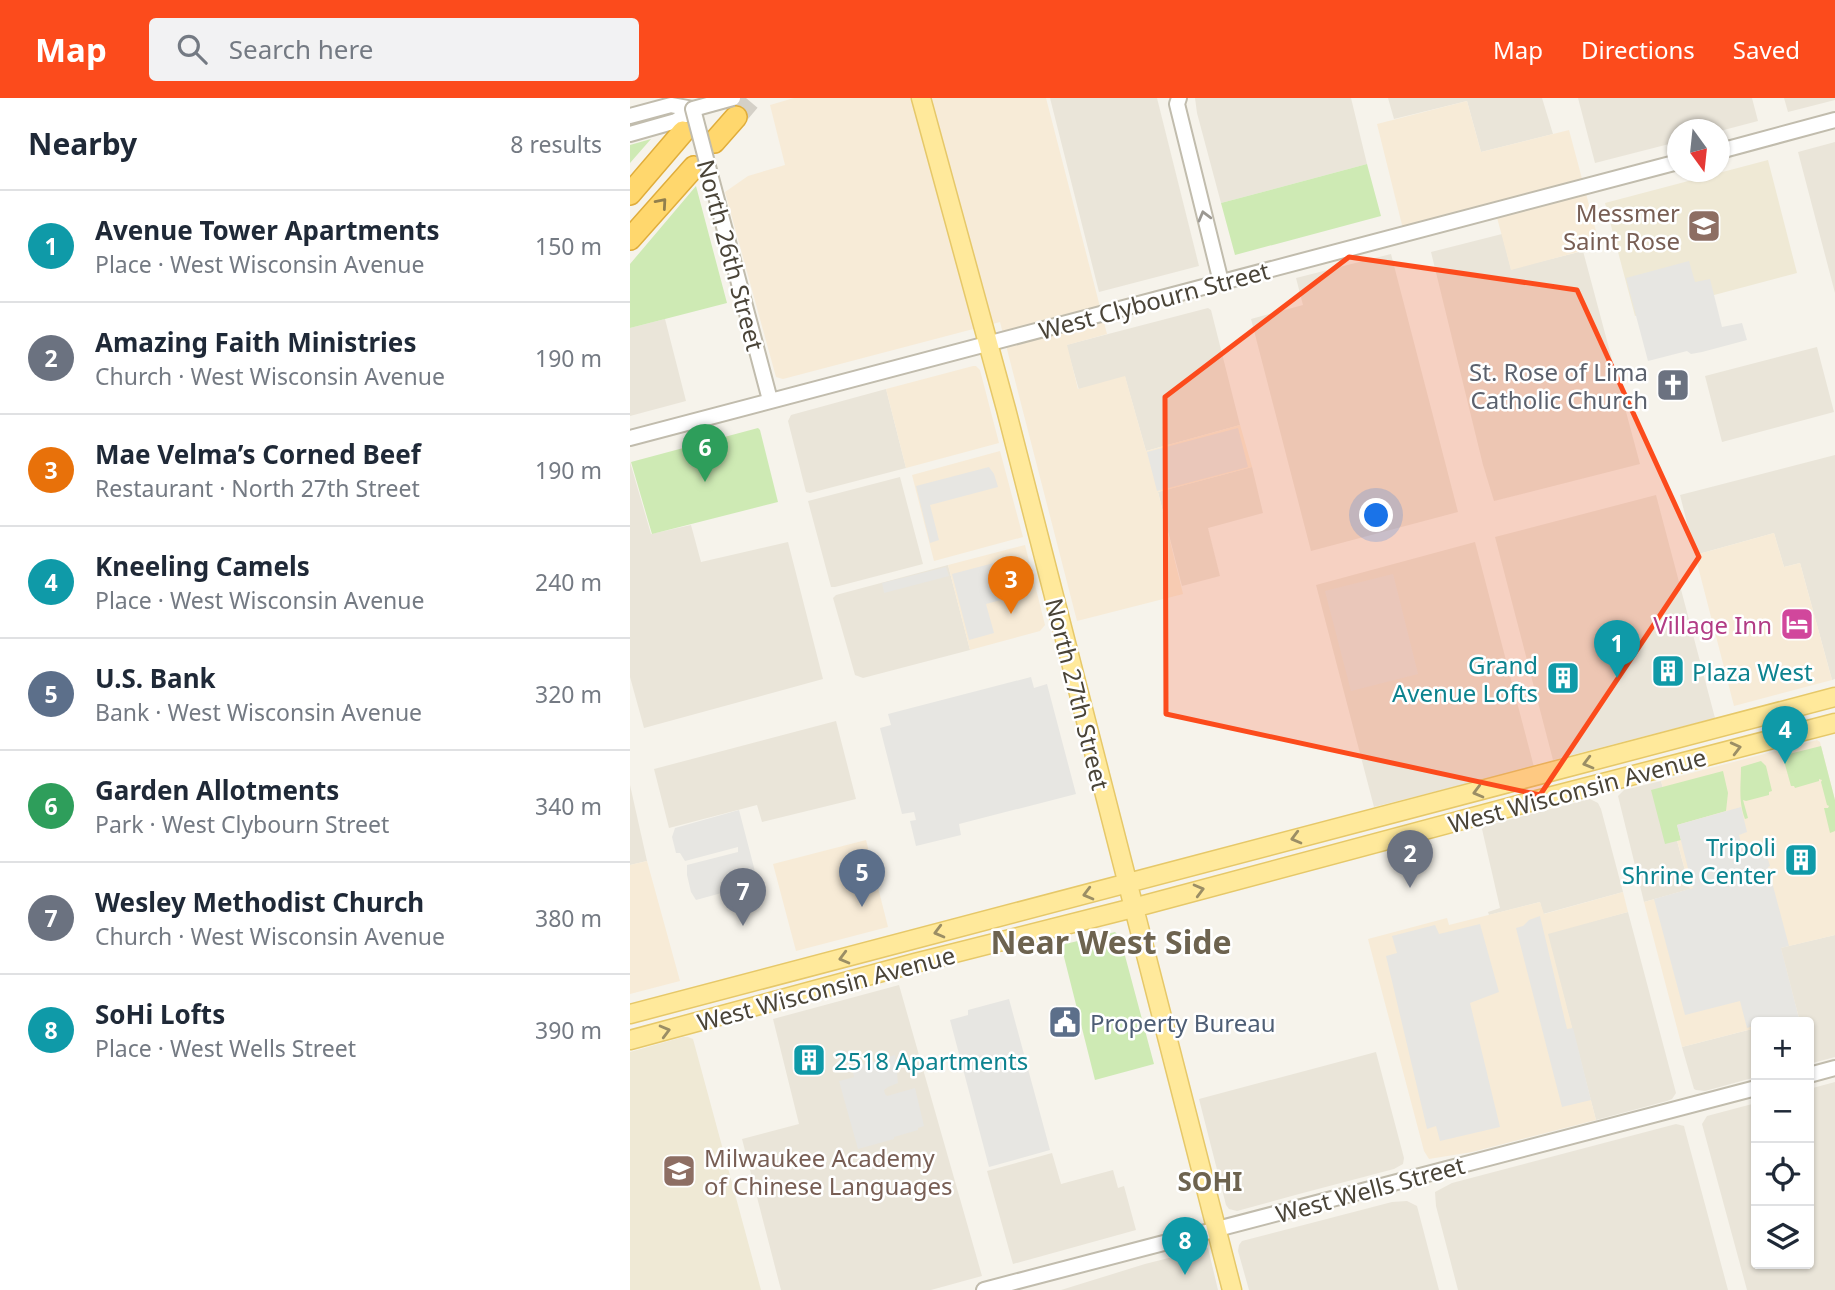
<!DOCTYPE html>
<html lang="en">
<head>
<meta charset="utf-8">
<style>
  :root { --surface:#fff; --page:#f2f2f3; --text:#1f2937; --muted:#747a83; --line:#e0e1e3; --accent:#fc4b1c }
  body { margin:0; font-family:"Noto Sans",sans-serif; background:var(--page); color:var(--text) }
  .controls { position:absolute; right:21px; bottom:21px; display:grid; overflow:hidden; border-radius:7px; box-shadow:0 2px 5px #0004 }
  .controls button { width:63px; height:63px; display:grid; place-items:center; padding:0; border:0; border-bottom:2px solid var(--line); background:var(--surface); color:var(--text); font:35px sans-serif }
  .compass { position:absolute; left:1037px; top:21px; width:63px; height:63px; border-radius:50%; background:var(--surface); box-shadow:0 2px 5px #0004; rotate:165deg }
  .you { position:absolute; left:747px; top:418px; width:24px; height:24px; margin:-18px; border:5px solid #fff; border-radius:50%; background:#1a73e8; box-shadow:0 0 0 10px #1a73e833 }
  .badge { display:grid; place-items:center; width:46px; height:46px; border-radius:50%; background:var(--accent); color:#fff; font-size:23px; font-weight:700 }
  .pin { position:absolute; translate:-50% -58px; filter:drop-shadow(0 2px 4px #0008) }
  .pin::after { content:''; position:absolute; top:37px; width:24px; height:21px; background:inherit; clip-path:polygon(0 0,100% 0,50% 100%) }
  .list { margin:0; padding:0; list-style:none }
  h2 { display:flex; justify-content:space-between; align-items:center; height:91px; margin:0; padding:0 28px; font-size:30px }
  h2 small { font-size:23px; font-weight:400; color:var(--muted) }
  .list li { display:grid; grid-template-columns:46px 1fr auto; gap:21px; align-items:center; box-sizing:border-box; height:112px; padding:0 28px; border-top:2px solid var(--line) }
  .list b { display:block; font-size:26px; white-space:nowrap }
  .list p { margin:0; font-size:23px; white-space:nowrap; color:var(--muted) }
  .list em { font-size:23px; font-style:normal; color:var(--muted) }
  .icon { flex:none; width:38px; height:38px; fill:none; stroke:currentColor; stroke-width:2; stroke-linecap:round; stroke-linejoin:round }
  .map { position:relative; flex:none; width:1205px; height:1192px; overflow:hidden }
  header { display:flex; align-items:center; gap:42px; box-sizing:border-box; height:98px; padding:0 35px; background:var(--accent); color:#fff }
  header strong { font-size:33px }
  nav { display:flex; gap:38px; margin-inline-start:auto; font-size:24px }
  .search { width:490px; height:63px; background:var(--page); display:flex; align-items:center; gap:18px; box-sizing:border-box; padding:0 24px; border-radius:7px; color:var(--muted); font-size:26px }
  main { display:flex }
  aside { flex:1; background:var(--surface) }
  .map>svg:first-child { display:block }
</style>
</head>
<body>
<header>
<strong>Map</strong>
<div class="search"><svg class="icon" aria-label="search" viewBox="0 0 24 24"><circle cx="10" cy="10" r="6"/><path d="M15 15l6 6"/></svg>Search here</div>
<nav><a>Map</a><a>Directions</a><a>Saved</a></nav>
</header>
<main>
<aside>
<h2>Nearby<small>8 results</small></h2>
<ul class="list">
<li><span class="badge" style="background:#0f9aa8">1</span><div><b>Avenue Tower Apartments</b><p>Place · West Wisconsin Avenue</p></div><em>150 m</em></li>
<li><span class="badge" style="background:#6b7280">2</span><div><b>Amazing Faith Ministries</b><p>Church · West Wisconsin Avenue</p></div><em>190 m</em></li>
<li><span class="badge" style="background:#e8710a">3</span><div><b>Mae Velma’s Corned Beef</b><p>Restaurant · North 27th Street</p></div><em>190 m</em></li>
<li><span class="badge" style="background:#0f9aa8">4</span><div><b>Kneeling Camels</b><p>Place · West Wisconsin Avenue</p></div><em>240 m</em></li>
<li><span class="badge" style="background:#5c6f8a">5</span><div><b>U.S. Bank</b><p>Bank · West Wisconsin Avenue</p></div><em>320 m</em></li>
<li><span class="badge" style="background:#2e9e5b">6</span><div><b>Garden Allotments</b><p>Park · West Clybourn Street</p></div><em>340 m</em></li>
<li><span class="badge" style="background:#6b7280">7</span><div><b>Wesley Methodist Church</b><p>Church · West Wisconsin Avenue</p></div><em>380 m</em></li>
<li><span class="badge" style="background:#0f9aa8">8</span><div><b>SoHi Lofts</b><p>Place · West Wells Street</p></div><em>390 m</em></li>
</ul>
</aside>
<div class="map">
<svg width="1205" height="1192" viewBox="0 0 1205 1192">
  <rect width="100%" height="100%" fill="#f6f3eb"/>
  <path fill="#eae5d9" d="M 420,0 L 527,0 L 569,168 L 469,194 Z
    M 565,0 L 721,0 L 737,66 L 591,105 L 567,15 Z
    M 758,0 L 912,0 L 923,36 L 851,54 L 837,3 L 764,21 Z
    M 948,0 L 1122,0 L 1128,23 L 1090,33 L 1048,32 L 1047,44 L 965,65 Z
    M 1154,0 L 1205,0 L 1205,2 L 1158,14 Z
    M 1205,44 L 1205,195 L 1168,54 Z
    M 872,136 L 881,171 L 953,153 L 1010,366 L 864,403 L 853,367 L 801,154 Z
    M 761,156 L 828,414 L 681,453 L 621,221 L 673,207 L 666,180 Z
    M 578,210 L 581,212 L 610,327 L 516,353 L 495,279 L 449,292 L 436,247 Z
    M 35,221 L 56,303 L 0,318 L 0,230 Z
    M 1187,249 L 1204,314 L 1092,344 L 1075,278 Z
    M 256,291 L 276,370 L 180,395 L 176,394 L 158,323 L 161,317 Z
    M 1205,357 L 1205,581 L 1202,582 L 1170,465 L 1154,469 L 1144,435 L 1065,457 L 1050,397 Z
    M 0,364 L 21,436 L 61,427 L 71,464 L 158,444 L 193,581 L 14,630 L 0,579 Z
    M 622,369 L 633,415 L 578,430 L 590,478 L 552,488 L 528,394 Z
    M 270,379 L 293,466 L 205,489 L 201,489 L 178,403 Z
    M 1026,397 L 1085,620 L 923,662 L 865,439 Z
    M 845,444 L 904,669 L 744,709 L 686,487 Z
    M 318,467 L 340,552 L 233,580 L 225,577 L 203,500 L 206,497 Z
    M 206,623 L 226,701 L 132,724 L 127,707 L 39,730 L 24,671 Z
    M 1031,683 L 1060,791 L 1014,804 L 988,698 L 994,692 Z
    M 0,687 L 17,763 L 0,767 Z
    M 960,701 L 968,705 L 971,711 L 993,794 L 913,816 L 910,804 L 859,817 L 858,814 L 870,810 L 852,731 L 855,728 Z
    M 998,814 L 1046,995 L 1042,1001 L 1037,1003 L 966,1022 L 917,835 Z
    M 1205,837 L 1205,959 L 1179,966 L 1179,924 L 1170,924 L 1150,850 Z
    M 269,887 L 352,1178 L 301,1192 L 151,1192 L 112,1041 L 169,1026 L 143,921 Z
    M 1126,930 L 1126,979 L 1075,993 L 1066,992 L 1064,991 L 1052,949 Z
    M 746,954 L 774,1060 L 773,1066 L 764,1071 L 669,1096 L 607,1113 L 599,1111 L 596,1107 L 569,1001 Z
    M 1205,984 L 1205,1192 L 1117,1192 L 1072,1026 L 1077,1018 L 1126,1005 L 1126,1166 L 1179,1166 L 1179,991 Z
    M 1046,1026 L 1054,1028 L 1055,1032 L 1098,1192 L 828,1192 L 806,1108 L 805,1094 L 822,1085 Z
    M 422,1055 L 431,1086 L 483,1072 L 488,1090 L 494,1088 L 506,1132 L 383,1166 L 357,1073 Z
    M 777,1103 L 787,1108 L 809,1192 L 619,1192 L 608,1153 L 609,1147 L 612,1143 L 762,1104 Z
    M 578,1150 L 588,1192 L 431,1192 L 515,1166 Z"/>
  <path fill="#f7ebd7" d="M 164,0 L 416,0 L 477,236 L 437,247 L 448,291 L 495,278 L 516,353 L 610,327 L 622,369 L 528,394 L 553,496 L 447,523 L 370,224 L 153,281 L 146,279 L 95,94 L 118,78 L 155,67 L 140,7 Z
    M 837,3 L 851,54 L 939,32 L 970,148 L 881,172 L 865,112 L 774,135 L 747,26 Z
    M 343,268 L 346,268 L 350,272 L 369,345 L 276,370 L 256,291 Z
    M 370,353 L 393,439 L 304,463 L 282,377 Z
    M 1144,435 L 1154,469 L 1170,465 L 1202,582 L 1104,608 L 1065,457 Z
    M 395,447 L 415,527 L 410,533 L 340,552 L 318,467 Z
    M 1187,642 L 1190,644 L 1205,702 L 1205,837 L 1151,850 L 1170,924 L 1126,924 L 1126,930 L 1052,949 L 1014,804 L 1060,791 L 1031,683 Z
    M 236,742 L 258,829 L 166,853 L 143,766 Z
    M 17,763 L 50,883 L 0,896 L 0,767 Z
    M 993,794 L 998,814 L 918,836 L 966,1022 L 842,1054 L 799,1061 L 794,1053 L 738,841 L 817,820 L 819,827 L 910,804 L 914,816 Z"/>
  <path fill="#efe9d5" d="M 1138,62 L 1167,175 L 1005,218 L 975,105 Z
    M 53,939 L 58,939 L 63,941 L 131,1192 L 0,1192 L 0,954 Z"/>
  <path fill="#ceeab4" d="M 21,41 L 0,65 L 0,47 Z
    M 737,66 L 751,118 L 605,157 L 591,105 Z
    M 66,88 L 97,205 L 0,230 L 0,166 Z
    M 128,330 L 130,332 L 148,404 L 22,436 L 1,364 Z
    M 1191,648 L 1205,702 L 1205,733 L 1200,735 L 1194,710 L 1198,710 L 1199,708 L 1197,707 L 1191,684 L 1192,682 L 1189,681 L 1189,683 L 1165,690 L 1164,688 L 1161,688 L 1154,663 L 1155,657 Z
    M 1131,663 L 1136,668 L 1142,693 L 1139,694 L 1139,697 L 1116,703 L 1113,702 L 1118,720 L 1115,721 C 1108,702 1111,688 1111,669 Z
    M 1093,673 L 1098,695 L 1096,713 L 1047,727 L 1051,742 L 1035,746 L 1021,692 Z
    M 485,834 L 490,839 L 524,966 L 465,982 L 431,847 Z"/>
  <path fill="#e7e6e2" d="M 1059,163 L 1065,184 L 1080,181 L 1092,229 L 1112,225 L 1117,242 L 1072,254 L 1061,256 L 1057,253 L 1018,263 L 996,180 Z
    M 608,330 L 618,369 L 527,393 L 517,354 Z
    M 359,369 L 364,376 L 368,389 L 300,407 L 309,442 L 300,445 L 286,388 Z
    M 379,461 L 392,464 L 400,494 L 356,506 L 364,535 L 339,542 L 322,476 Z
    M 316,469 L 319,478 L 254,495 L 252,485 Z
    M 763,476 L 788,576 L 721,593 L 695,493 Z
    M 401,579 L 404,590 L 417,586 L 446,696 L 329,726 L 331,737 L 286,748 L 280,723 L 286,722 L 284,714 L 272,716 L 250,630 L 261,627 L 258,616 Z
    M 1111,709 L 1117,734 L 1109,737 L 1114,757 L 1132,752 L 1133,756 L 1136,755 L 1140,768 L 1138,769 L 1159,848 L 1151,850 L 1170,924 L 1126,924 L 1126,927 L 1117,930 L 1110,903 L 1055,917 L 1024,801 L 1063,790 L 1047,727 Z
    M 109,712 L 128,785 L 66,802 L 61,794 L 57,777 L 57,767 L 108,754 L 108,749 L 55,763 L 50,755 L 46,755 L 42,739 L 45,730 Z
    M 910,818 L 937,931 L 943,930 L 961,1002 L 932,1009 L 886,830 L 893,828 L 899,822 Z
    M 850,826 L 869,894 L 840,905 L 870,1029 L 810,1043 L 806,1028 L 797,1031 L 756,858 L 767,855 L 762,838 L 805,827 L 809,836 Z
    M 379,901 L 420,1052 L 359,1069 L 320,922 L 338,917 L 338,912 Z
    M 265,957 L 268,985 L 258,989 L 254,992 L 255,996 L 257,998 L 285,990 L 294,1028 L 288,1030 L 288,1032 L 264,1039 L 264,1041 L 228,1051 L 209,983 L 224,979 L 222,970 Z"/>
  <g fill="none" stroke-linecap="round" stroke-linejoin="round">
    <path stroke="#d4d0c7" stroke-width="21" stroke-dasharray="21 10" stroke-linecap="butt" d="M 106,19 L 122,0"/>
    <defs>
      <path id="minor" d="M 549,0 L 547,6 L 591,184
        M 0,18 L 41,7 L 63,11
        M 0,36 L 46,23 L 63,11
        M 1090,53 L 1205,22
        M 80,76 L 140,302
        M 0,340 L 1048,64
        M 1179,977 L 1205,970
        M 354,1192 L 1126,990"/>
      <path id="major" d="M 291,0 L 376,311 L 602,1192
        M 0,916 L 1205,599
        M 0,942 L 285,865 L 503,810 L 907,702 L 1205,625"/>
      <path id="highway" d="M 84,44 L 106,19
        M 0,96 L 53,34
        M 0,141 L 64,69"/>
    </defs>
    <use href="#minor" stroke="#c1bcad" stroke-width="18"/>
    <use href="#major" stroke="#e6c869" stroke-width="21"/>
    <use href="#highway" stroke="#e0ad3b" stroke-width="24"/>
    <use href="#minor" stroke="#fff" stroke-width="14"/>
    <use href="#major" stroke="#ffe99b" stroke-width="18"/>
    <use href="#highway" stroke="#ffd76d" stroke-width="21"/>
    <defs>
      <path id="minor-bridge" d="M 80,76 L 63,11 L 103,0"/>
    </defs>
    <use href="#minor-bridge" stroke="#c1bcad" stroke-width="18" stroke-linecap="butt"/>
    <use href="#minor-bridge" stroke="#fff" stroke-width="14"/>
  </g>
  <defs><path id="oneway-chevron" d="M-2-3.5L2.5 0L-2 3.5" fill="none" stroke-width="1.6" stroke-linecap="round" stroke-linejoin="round" transform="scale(1.75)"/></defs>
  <use stroke="#927f4d" href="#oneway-chevron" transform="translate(32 105) rotate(-49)"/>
  <use stroke="#9b9892" href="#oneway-chevron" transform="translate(574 118) rotate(-105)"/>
  <g stroke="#9b8e65">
    <use href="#oneway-chevron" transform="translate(1106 650) rotate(-14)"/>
    <use href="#oneway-chevron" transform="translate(958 665) rotate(165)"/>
    <use href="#oneway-chevron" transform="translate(848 694) rotate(165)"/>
    <use href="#oneway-chevron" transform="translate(666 740) rotate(165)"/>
    <use href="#oneway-chevron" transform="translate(569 792) rotate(-15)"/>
    <use href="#oneway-chevron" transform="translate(458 796) rotate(165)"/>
    <use href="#oneway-chevron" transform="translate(309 834) rotate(165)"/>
    <use href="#oneway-chevron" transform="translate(214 860) rotate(165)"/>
    <use href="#oneway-chevron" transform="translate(35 933) rotate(-15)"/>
  </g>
  <path fill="#fc4b1c" fill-opacity="0.2" stroke="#fc4b1c" stroke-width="5" stroke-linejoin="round" d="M 719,159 L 947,192 L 1069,459 L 910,697 L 536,616 L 535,299 Z"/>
  <defs>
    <symbol id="school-square" viewBox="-11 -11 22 22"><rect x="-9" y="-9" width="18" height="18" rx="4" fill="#8d6e63" stroke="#fff"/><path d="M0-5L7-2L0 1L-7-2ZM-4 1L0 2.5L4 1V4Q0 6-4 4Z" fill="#fff"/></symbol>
    <symbol id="church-square" viewBox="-11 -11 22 22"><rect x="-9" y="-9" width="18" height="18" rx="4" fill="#6b7280" stroke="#fff"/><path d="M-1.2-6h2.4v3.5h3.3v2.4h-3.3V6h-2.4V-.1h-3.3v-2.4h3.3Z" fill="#fff"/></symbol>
    <symbol id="hotel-square" viewBox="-11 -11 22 22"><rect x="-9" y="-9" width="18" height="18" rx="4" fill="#d1479c" stroke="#fff"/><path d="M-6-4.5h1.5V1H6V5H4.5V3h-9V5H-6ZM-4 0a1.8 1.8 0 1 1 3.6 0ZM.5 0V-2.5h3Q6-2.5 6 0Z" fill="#fff"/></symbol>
    <symbol id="building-square" viewBox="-11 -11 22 22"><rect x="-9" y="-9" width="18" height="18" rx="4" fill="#0f9aa8" stroke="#fff"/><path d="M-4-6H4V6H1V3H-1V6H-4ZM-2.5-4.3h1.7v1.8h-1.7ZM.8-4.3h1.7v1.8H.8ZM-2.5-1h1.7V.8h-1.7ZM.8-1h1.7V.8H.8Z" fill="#fff"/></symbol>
    <symbol id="civic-square" viewBox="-11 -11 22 22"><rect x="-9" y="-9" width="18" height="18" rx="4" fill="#5c6f8a" stroke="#fff"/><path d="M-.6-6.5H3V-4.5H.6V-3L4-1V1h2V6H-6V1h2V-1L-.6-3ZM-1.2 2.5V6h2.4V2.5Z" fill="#fff"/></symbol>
  </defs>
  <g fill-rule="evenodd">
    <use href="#school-square" x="1055" y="109" width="38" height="38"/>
    <use href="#church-square" x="1024" y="268" width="38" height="38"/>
    <use href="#hotel-square" x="1148" y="507" width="38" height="38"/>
    <use href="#building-square" x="1019" y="554" width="38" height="38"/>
    <use href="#building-square" x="914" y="561" width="38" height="38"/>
    <use href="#building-square" x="1152" y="743" width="38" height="38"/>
    <use href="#civic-square" x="416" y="905" width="38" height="38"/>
    <use href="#building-square" x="160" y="943" width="38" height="38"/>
    <use href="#school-square" x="30" y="1054" width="38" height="38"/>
  </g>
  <g text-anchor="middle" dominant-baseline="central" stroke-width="5" stroke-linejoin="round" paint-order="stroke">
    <g font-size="24" fill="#785e54" stroke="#fff" text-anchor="end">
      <text x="1050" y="114">Messmer<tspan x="1050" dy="28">Saint Rose</tspan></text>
      <text x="74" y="1059" text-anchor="start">Milwaukee Academy<tspan x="74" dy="28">of Chinese Languages</tspan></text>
    </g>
    <g font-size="24" fill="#4a4438" stroke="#fff">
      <text transform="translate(101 157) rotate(75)">North 26th Street</text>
      <text transform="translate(524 202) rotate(-15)">West Clybourn Street</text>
      <text transform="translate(448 596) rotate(76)">North 27th Street</text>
      <text transform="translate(947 692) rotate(-15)">West Wisconsin Avenue</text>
      <text transform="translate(196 890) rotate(-15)">West Wisconsin Avenue</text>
      <text transform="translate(740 1091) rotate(-15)">West Wells Street</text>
    </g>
    <g font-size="24" fill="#5b616d" stroke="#fff" text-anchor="end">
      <text x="1018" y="273">St. Rose of Lima<tspan x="1018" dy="28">Catholic Church</tspan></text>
    </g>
    <g font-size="24" fill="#b23c85" stroke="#fff" text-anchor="end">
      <text x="1142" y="526">Village Inn</text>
    </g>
    <g font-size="24" fill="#0d838f" stroke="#fff" text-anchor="end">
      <text x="908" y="566">Grand<tspan x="908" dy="28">Avenue Lofts</tspan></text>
      <text x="1062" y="573" text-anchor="start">Plaza West</text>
      <text x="1146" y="748">Tripoli<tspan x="1146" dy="28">Shrine Center</tspan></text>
      <text x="204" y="962" text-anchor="start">2518 Apartments</text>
    </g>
    <g font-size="24" fill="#4e5e75" stroke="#fff" text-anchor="start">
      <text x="460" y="924">Property Bureau</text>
    </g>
    <g font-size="26" font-weight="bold" fill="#6d634f" stroke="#fff">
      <text x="580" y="1083">SOHI</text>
    </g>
    <g font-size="32" font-weight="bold" fill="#6d634f" stroke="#fff">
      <text x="481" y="843">Near West Side</text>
    </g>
  </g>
</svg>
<div class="controls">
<button>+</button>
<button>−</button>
<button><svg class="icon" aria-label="locate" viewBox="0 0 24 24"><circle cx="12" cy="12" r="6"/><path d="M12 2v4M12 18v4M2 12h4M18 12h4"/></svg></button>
<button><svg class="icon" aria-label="layers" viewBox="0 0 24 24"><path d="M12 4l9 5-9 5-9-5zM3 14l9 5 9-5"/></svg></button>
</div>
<svg class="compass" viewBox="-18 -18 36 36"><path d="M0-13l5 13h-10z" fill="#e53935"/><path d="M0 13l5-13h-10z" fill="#747a83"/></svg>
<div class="you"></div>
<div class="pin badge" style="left:987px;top:580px;background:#0f9aa8">1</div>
<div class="pin badge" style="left:780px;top:790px;background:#6b7280">2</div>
<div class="pin badge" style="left:381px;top:516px;background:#e8710a">3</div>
<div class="pin badge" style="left:1155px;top:666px;background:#0f9aa8">4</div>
<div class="pin badge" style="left:232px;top:809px;background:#5c6f8a">5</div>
<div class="pin badge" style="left:75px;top:384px;background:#2e9e5b">6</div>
<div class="pin badge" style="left:113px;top:828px;background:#6b7280">7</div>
<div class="pin badge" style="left:555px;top:1177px;background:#0f9aa8">8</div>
</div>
</main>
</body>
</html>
